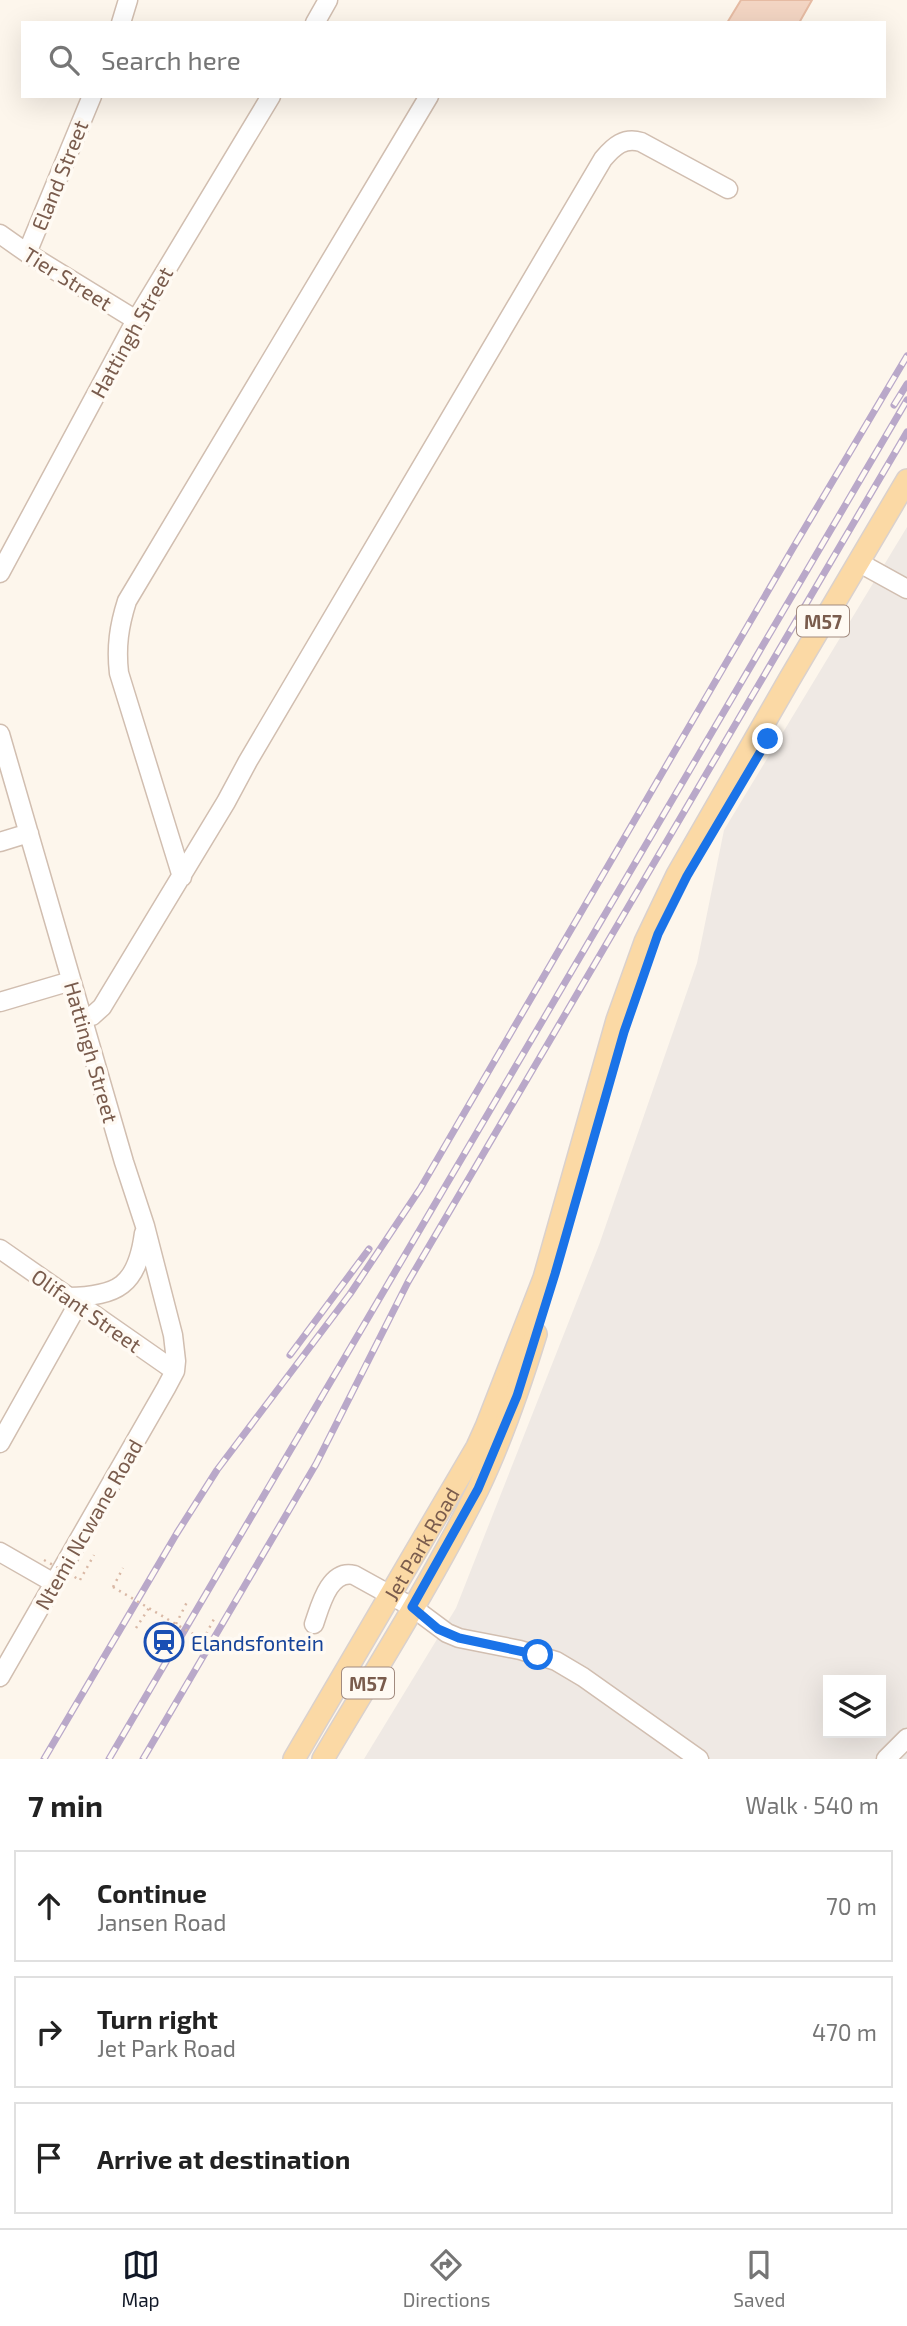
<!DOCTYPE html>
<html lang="en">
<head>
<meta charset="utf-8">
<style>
  :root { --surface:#fff; --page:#f2f2f2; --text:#222; --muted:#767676; --line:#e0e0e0; --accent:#111827 }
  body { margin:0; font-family:"Exo 2",sans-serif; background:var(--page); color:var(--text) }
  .controls { position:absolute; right:21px; bottom:21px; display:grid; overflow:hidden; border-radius:0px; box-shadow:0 7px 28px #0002 }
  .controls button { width:63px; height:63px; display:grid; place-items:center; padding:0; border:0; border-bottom:2px solid var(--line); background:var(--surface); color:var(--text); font:35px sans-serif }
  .stop { position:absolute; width:21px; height:21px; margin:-16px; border:5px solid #1a73e8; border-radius:50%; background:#fff }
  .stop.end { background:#1a73e8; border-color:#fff; box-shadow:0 2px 7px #0008 }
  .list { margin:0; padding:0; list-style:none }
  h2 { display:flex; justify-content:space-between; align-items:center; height:91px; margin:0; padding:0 28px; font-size:30px }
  h2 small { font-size:23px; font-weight:400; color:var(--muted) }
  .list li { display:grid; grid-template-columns:46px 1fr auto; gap:21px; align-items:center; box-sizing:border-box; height:112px; margin:0 14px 14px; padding:0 14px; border:2px solid var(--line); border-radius:0px }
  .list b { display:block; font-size:26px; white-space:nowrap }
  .list p { margin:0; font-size:23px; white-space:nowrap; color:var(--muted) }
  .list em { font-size:23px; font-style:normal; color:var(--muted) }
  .icon { flex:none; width:38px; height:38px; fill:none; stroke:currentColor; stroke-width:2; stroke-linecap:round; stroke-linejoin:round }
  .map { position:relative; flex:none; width:907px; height:1759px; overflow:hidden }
  .search { position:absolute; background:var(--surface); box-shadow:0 7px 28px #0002; left:21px; right:21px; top:21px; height:77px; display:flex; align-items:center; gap:18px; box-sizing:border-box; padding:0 24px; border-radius:0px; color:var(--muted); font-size:26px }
  .sheet { height:469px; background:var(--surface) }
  nav { display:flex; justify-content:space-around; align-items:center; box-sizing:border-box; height:98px; border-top:2px solid var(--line); background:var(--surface); font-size:19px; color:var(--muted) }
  nav a { display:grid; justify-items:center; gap:4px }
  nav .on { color:var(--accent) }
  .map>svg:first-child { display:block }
</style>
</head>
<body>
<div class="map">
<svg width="907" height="1759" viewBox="0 0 907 1759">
  <rect width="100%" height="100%" fill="#fdf6ec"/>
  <path fill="#efe9e4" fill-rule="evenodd" d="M 907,527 L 907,1759 L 364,1759 L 456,1608 L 599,1245 L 697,963 L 724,830 ZM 828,1680 L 881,1680 L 881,1733 L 828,1733 Z"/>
  <path fill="#f3d5c3" stroke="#e6bba3" stroke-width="2" d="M 741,0 L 812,0 L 799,23 L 727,23 Z"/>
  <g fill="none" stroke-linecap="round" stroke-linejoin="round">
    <defs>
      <path id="minor" d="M 121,23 L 128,0
        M 315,23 L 328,0
        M 0,234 L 27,253 L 136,320
        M 27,253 L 92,96
        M 858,562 L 907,589
        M 0,573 L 136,320 L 271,96
        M 0,734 L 124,1162 L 145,1226 L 173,1335 L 176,1361 L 175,1371 L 166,1388 L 0,1677
        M 0,842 L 29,833
        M 182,877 L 119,673 C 116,647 119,626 127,601 L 429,96
        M 0,1002 L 71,981
        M 82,1019 L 92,1016 L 102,1007 L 226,802 L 248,761 L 603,159 C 614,146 624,137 641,142 L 728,189
        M 0,1249 L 175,1371
        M 68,1297 C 118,1296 137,1286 144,1233
        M 0,1443 L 78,1304
        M 0,1552 L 54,1583
        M 314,1624 C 320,1607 329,1569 354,1575 L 412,1607 L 447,1633 L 459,1638 L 520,1650 L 556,1661 L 583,1677 L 699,1759
        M 886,1759 L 907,1738"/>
      <g id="major">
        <path id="s1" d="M 294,1759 L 477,1447 L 486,1427 L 544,1278 L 617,1020 L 645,942 L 677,875 L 789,680 L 907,480"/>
        <path d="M 323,1759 C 375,1671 433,1580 478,1489 C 502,1439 520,1386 536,1334"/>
      </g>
    </defs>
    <use href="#minor" stroke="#d1beb0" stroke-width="21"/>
    <use href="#major" stroke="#dad1cd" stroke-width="24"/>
    <path stroke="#d9b8a5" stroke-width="2.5" stroke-dasharray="2 5" stroke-linecap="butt" d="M 80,1580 L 94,1555
      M 113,1587 L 123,1568
      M 176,1624 L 187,1602
      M 136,1628 L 149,1608
      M 203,1640 L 214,1619"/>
    <use href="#minor" stroke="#fff" stroke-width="18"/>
    <use href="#major" stroke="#fbd9a5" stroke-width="21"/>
    <defs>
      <path id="rail" d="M 894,405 L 907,384
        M 290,1355 L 369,1249
        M 44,1759 L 177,1533 L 217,1470 L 350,1294 L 420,1189 L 793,548 L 907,356
        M 109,1759 L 907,400
        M 143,1759 L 316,1464 L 408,1282 L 907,432"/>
    </defs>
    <use href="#rail" stroke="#b9a8c9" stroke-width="7"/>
    <use href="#rail" stroke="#fffaf3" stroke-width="4.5" stroke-dasharray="13" stroke-linecap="butt"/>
    <path stroke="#d9b8a5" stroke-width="2.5" stroke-dasharray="2 5" stroke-linecap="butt" d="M 44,1560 L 80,1580
      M 113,1587 L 203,1640"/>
  </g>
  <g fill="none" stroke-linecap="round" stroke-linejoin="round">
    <path stroke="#1a73e8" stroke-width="9" d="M 538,1655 L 459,1638 L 438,1629 L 412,1607 L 478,1489 L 517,1396 L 555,1274 L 624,1032 L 658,934 L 687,876 L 768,739"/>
  </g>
  <defs>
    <symbol id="station-ring" viewBox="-11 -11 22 22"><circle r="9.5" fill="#fffaf3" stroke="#1a4fb4" stroke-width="1.5"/><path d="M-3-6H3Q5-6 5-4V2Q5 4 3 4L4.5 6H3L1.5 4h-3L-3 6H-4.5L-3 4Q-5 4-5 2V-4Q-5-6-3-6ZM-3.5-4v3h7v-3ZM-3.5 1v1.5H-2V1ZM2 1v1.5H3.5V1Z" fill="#1a4fb4"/></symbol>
  </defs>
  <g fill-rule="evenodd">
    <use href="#station-ring" x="142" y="1620" width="44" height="44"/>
  </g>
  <g text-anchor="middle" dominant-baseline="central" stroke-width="7" stroke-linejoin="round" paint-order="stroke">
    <g fill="#fffaf3" stroke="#a28b7f" stroke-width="2">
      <rect x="797" y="605.5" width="52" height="31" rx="5"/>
      <rect x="342" y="1667.5" width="52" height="31" rx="5"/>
    </g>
    <g font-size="19" font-weight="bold" fill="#7a5c4d">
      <text x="823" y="621">M57</text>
      <text x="368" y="1683">M57</text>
    </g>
    <g font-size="21" fill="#7a5c4d" stroke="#fffaf3">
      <text transform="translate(59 175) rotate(-68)">Eland Street</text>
      <text transform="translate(68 278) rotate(32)">Tier Street</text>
      <text transform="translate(131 332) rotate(-61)">Hattingh Street</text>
      <text transform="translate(92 1052) rotate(74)">Hattingh Street</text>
      <text transform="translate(87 1310) rotate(35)">Olifant Street</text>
      <text transform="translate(88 1524) rotate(-60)">Ntemi Ncwane Road</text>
      <text stroke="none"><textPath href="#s1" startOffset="250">Jet Park Road</textPath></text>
    </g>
    <g font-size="21" fill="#164399" stroke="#fffaf3" text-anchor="start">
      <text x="191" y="1642">Elandsfontein</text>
    </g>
  </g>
</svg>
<div class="controls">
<button><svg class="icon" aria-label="layers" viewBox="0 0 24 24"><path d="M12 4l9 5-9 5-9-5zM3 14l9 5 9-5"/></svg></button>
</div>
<div class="stop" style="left:538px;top:1655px"></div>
<div class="stop end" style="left:768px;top:739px"></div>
<div class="search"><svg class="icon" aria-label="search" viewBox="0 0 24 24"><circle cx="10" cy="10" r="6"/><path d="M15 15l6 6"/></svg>Search here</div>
</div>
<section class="sheet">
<h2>7 min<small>Walk · 540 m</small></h2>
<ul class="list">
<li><svg class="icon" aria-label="ahead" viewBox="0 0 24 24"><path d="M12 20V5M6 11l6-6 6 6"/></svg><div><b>Continue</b><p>Jansen Road</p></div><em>70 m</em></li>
<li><svg class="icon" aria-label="right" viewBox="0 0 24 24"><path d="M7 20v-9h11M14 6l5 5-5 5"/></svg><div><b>Turn right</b><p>Jet Park Road</p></div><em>470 m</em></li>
<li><svg class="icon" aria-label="arrive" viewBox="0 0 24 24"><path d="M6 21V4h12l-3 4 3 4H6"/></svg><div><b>Arrive at destination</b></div></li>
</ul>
</section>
<nav>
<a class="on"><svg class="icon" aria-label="map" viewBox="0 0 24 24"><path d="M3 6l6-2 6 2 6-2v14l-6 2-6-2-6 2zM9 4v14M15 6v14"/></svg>Map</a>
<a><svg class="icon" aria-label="directions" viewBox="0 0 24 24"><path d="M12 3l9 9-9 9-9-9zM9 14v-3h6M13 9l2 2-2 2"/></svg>Directions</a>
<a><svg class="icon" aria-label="saved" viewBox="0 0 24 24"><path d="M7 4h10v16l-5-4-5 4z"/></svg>Saved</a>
</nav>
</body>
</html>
